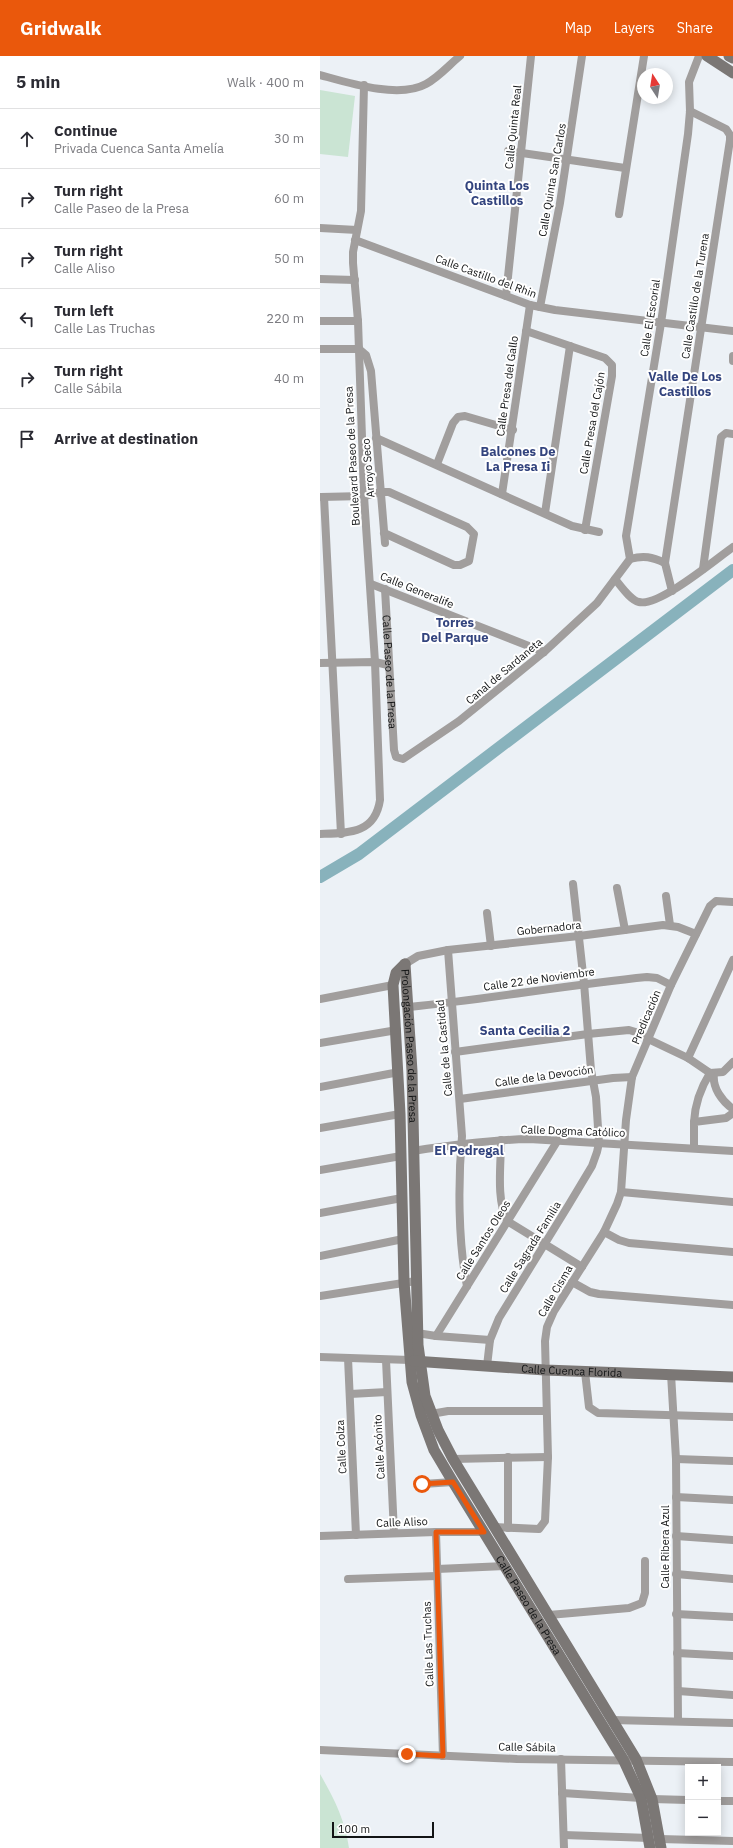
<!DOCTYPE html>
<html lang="en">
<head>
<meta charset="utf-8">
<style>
  :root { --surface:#fff; --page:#f2f2f3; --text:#2b2b33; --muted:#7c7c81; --line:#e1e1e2; --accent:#ea580c }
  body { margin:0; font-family:"IBM Plex Sans",sans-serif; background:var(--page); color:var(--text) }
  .controls { position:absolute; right:12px; bottom:12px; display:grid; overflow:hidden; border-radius:0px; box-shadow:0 2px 10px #0003 }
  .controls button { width:36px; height:36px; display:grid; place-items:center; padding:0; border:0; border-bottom:1px solid var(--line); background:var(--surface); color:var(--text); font:20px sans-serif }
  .compass { position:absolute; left:317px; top:12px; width:36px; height:36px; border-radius:50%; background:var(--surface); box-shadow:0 2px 10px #0003; rotate:348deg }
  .scale { position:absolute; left:12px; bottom:10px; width:102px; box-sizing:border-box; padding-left:4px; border:2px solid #121415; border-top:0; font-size:11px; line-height:14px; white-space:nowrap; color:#121415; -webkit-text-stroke:3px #fff; paint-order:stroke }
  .stop { position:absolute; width:12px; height:12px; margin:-9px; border:3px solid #ea580c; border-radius:50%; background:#fff }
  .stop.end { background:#ea580c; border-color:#fff; box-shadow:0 1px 4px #0008 }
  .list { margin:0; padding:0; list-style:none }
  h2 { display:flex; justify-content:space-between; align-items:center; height:52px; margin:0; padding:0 16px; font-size:17px }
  h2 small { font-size:13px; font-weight:400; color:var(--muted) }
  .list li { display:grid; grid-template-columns:26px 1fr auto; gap:12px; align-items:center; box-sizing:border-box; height:60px; padding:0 16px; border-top:1px solid var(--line) }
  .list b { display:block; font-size:15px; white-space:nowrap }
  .list p { margin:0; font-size:13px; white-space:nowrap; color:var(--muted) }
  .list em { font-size:13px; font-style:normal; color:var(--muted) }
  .icon { flex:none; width:22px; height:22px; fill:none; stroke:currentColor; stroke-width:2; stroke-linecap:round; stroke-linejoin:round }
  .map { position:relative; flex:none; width:413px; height:1792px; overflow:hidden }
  header { display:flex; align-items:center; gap:24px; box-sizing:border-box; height:56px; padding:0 20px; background:var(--accent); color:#fff }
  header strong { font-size:19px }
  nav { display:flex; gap:22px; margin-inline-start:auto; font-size:14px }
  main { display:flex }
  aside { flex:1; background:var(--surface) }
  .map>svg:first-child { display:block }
</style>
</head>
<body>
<header>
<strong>Gridwalk</strong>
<nav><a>Map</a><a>Layers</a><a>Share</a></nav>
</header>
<main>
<aside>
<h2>5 min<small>Walk · 400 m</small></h2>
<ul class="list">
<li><svg class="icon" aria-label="ahead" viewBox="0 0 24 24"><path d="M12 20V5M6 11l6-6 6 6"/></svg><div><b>Continue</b><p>Privada Cuenca Santa Amelía</p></div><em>30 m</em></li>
<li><svg class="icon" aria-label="right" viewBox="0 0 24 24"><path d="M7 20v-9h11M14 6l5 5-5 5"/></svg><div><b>Turn right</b><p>Calle Paseo de la Presa</p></div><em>60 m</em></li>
<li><svg class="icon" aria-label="right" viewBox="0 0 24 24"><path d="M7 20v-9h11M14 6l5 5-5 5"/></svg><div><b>Turn right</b><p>Calle Aliso</p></div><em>50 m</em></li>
<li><svg class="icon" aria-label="left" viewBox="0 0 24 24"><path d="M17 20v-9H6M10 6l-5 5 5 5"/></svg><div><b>Turn left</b><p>Calle Las Truchas</p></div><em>220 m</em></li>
<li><svg class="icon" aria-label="right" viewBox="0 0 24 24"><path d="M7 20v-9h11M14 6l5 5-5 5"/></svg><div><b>Turn right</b><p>Calle Sábila</p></div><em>40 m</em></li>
<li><svg class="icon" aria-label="arrive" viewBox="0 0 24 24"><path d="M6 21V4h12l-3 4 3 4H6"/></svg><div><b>Arrive at destination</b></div></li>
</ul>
</aside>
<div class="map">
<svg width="413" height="1792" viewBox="0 0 413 1792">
  <rect width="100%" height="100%" fill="#ecf1f6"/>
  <path fill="#cae4d3" d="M 0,34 L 35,40 L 28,101 L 0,98 Z
    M 0,1718 C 14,1742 25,1764 29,1792 L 0,1792 Z"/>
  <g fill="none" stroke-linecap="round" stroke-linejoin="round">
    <path stroke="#88b2bc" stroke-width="12" d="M 0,821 L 39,798 L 413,514"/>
    <g stroke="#a19e9d" stroke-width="8">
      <path d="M 0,19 C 29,27 79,43 106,28 C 119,21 129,9 140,0"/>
      <path d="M 188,95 L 305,112"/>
      <path d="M 299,158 L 324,0"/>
      <path d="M 0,172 L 37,174"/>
      <path d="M 35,184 L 210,249 L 235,254 L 413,275"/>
      <path d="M 0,223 L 35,224"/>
      <path d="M 186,240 L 211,0"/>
      <path d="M 220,251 L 240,147 L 262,0"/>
      <path d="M 0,265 L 38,265"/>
      <path d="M 206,275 L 285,302 L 292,309 L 292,320 L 265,474"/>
      <path d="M 0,293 L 39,293"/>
      <path d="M 39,293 L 46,299 L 51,315 L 65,487"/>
      <path d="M 413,300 L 413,305"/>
      <path d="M 56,382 L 252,470 L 279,476"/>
      <path d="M 117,408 L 133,367 L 138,361 L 145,360 L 193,374"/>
      <path d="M 182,438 L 210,249"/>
      <path d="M 1,441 L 44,440 L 61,436 L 69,436 L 147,471 L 154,478 L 149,505 L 140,509 L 134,509 L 64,477"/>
      <path d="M 4,441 L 21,778"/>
      <path d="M 225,457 L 250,290"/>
      <path d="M 310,503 C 324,499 332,501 345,507 L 352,535"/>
      <path d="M 345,507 L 410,84 L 410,79 L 406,73 L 370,55"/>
      <path d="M 383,513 L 401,381 L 406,377 L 413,378"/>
      <path d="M 295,523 C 301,530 310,544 319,546 C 339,551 396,503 413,491"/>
      <path d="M 51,528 L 224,596"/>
      <path id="s1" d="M 65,533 L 74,694 L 76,701 L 83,703 L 139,665 L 224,596 L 277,547 L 310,503 L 306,480 L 341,267 L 368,78 L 370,55 L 369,26 L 379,0"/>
      <path d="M 0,607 L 55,606 L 68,609"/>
      <path d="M 0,778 C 28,777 55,778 60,744 L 55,606 L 44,440 L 38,265 L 33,207 L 33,196 L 41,155 L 44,29"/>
      <path d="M 297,832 L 305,874"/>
      <path d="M 346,840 L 350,869"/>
      <path d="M 167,857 L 171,890"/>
      <path d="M 128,894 L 142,1080 C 138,1125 138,1186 147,1230"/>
      <path d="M 85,908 L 98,900 L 128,894 L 259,880 L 343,869 L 358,871 L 376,878"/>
      <path d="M 0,943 L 73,929"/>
      <path d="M 89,951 C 169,943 247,929 327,921 L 337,922 L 351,929"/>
      <path d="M 0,987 L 77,974"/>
      <path d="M 135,996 L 268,978 L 309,974 L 319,977 L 328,983 L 368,1002 L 390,1017 L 403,1016 L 413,1006"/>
      <path d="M 368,1002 L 413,904"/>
      <path d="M 394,1017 C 392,1032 402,1045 413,1053"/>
      <path d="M 0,1031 L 79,1016"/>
      <path d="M 140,1043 L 293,1022 L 312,1021"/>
      <path d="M 374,1066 C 375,1047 380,1033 390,1017"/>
      <path d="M 0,1072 L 80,1058"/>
      <path d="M 181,1084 C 181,1110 176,1142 187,1165 L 262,1211"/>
      <path d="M 374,1092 L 374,1066 L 406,1062 L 413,1057"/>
      <path d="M 93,1095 C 132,1089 170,1084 209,1083 L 413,1095"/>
      <path d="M 0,1114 L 81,1100"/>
      <path d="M 301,1136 L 413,1146"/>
      <path d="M 0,1157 L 82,1142"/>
      <path d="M 284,1176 L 299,1184 L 309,1187 L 413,1196"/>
      <path d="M 0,1200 L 83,1183"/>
      <path d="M 252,1226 L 270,1236 L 279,1238 L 413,1249"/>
      <path d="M 0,1240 L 96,1225"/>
      <path d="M 97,1277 L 116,1280 L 238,1084"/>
      <path d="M 116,1280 L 170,1284"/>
      <path d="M 0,1301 L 90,1304"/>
      <path d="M 28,1302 L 36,1479"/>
      <path d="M 66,1304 L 74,1477"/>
      <path d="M 167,1310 L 170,1284 L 179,1262 L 248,1150 L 272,1110 L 277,1096 L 279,1087 L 276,1041 L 271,1014 L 264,927 L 253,828"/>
      <path d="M 265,1316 L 269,1351 L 278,1357 L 413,1361"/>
      <path d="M 351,1318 L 356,1403 L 358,1665"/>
      <path d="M 30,1338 L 67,1336"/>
      <path d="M 111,1358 L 128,1355 L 225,1355"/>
      <path d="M 133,1403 L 228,1401"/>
      <path d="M 356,1403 L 413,1405"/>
      <path d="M 103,1428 L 133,1426"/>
      <path d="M 356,1441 L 413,1444"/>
      <path d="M 174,1471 L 219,1473 L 225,1465 L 228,1401 L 225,1285 L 227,1271 L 234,1255 L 284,1176 L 297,1148 L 301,1136 L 306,1064 L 312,1021 L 351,929 L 390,850 L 396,845 L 413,846"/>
      <path d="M 188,1472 L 188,1401"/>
      <path d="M 116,1476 L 123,1700"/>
      <path d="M 0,1480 L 116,1476 L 164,1476"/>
      <path d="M 356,1480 L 413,1484"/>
      <path d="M 117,1513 L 185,1510"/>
      <path d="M 356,1518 L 413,1523"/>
      <path d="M 28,1523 L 117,1520"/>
      <path d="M 356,1558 L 413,1561"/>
      <path d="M 229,1559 L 309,1552 L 322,1547 L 325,1537 L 325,1505"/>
      <path d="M 357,1597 L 413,1600"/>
      <path d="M 358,1635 L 413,1639"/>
      <path d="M 292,1664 L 413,1667"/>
      <path d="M 0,1694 L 197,1703 L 413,1706"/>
      <path d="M 241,1703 L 244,1792"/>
      <path d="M 242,1737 L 321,1742"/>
      <path d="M 332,1743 L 368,1744"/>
      <path d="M 398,1745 L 413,1745"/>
      <path d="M 244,1779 L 329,1782"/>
      <path d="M 340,1783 L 413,1785"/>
    </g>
    <g stroke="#7b7775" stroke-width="11">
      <path d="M 387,0 L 413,17"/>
      <path d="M 409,0 L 413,2"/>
      <path id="s2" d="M 85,908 L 76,917 L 73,929 L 80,1058 L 84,1226 L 92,1326 L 101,1359 L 114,1394 L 133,1426 L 303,1703 L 321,1742 L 330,1792"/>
      <path id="s3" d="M 85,908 L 92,1015 L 98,1289 L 105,1340 L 118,1374 L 133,1403 L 316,1703 L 332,1743 L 341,1792"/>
      <path id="s4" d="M 93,1305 L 225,1314 L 413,1321"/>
    </g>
  </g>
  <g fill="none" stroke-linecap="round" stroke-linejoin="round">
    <path stroke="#ea580c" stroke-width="5" d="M 87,1698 L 123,1700 L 116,1476 L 164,1476 L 133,1426 L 102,1428"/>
  </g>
  <g text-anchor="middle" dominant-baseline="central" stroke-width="4" stroke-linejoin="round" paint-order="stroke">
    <g font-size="11" fill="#121415" stroke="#fff">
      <text transform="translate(193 71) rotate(-84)">Calle Quinta Real</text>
      <text transform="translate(232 124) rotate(-80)">Calle Quinta San Carlos</text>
      <text transform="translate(166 220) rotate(20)">Calle Castillo del Rhin</text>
      <text transform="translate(375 240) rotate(-81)">Calle Castillo de la Turena</text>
      <text transform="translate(330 262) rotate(-81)">Calle El Escorial</text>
      <text transform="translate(187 330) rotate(-82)">Calle Presa del Gallo</text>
      <text transform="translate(272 367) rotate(-80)">Calle Presa del Cajón</text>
      <text transform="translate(32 400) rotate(-93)">Boulevard Paseo de la Presa</text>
      <text transform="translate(48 412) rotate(-95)">Arroyo Seco</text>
      <text transform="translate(97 534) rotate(22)">Calle Generalife</text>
      <text stroke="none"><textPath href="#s1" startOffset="83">Calle Paseo de la Presa</textPath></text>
      <text transform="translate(184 615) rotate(-40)">Canal de Sardaneta</text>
      <text transform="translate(229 872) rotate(-6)">Gobernadora</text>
      <text transform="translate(219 923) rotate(-8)">Calle 22 de Noviembre</text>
      <text transform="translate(326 961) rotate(-67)">Predicación</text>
      <text stroke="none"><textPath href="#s3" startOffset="82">Prolongación Paseo de la Presa</textPath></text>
      <text transform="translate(124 992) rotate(-95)">Calle de la Castidad</text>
      <text transform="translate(224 1020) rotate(-8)">Calle de la Devoción</text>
      <text transform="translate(253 1075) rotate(2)">Calle Dogma Católico</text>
      <text transform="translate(163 1184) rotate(-58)">Calle Santos Oleos</text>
      <text transform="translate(210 1191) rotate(-58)">Calle Sagrada Familia</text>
      <text transform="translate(235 1235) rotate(-60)">Calle Cisma</text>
      <text stroke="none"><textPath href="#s4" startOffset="159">Calle Cuenca Florida</textPath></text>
      <text transform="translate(21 1391) rotate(-93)">Calle Colza</text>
      <text transform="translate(59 1391) rotate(-93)">Calle Acónito</text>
      <text transform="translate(82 1466) rotate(-2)">Calle Aliso</text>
      <text transform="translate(345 1491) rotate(-90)">Calle Ribera Azul</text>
      <text stroke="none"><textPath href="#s2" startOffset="676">Calle Paseo de la Presa</textPath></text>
      <text transform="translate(108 1588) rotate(-92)">Calle Las Truchas</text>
      <text transform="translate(207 1691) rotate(1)">Calle Sábila</text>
    </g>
    <g font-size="13" font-weight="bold" fill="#33447e" stroke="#fff">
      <text x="177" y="129">Quinta Los<tspan x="177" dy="15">Castillos</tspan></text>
      <text x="365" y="320">Valle De Los<tspan x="365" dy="15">Castillos</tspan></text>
      <text x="198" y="395">Balcones De<tspan x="198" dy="15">La Presa Ii</tspan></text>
      <text x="135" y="566">Torres<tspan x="135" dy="15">Del Parque</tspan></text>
      <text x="205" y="974">Santa Cecilia 2</text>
      <text x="149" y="1094">El Pedregal</text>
    </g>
  </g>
</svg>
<div class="controls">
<button>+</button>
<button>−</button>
</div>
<svg class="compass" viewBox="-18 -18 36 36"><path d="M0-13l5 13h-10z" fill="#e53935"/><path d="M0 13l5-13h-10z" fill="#7c7c81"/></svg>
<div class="scale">100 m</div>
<div class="stop" style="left:102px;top:1428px"></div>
<div class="stop end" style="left:87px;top:1698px"></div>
</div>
</main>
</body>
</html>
